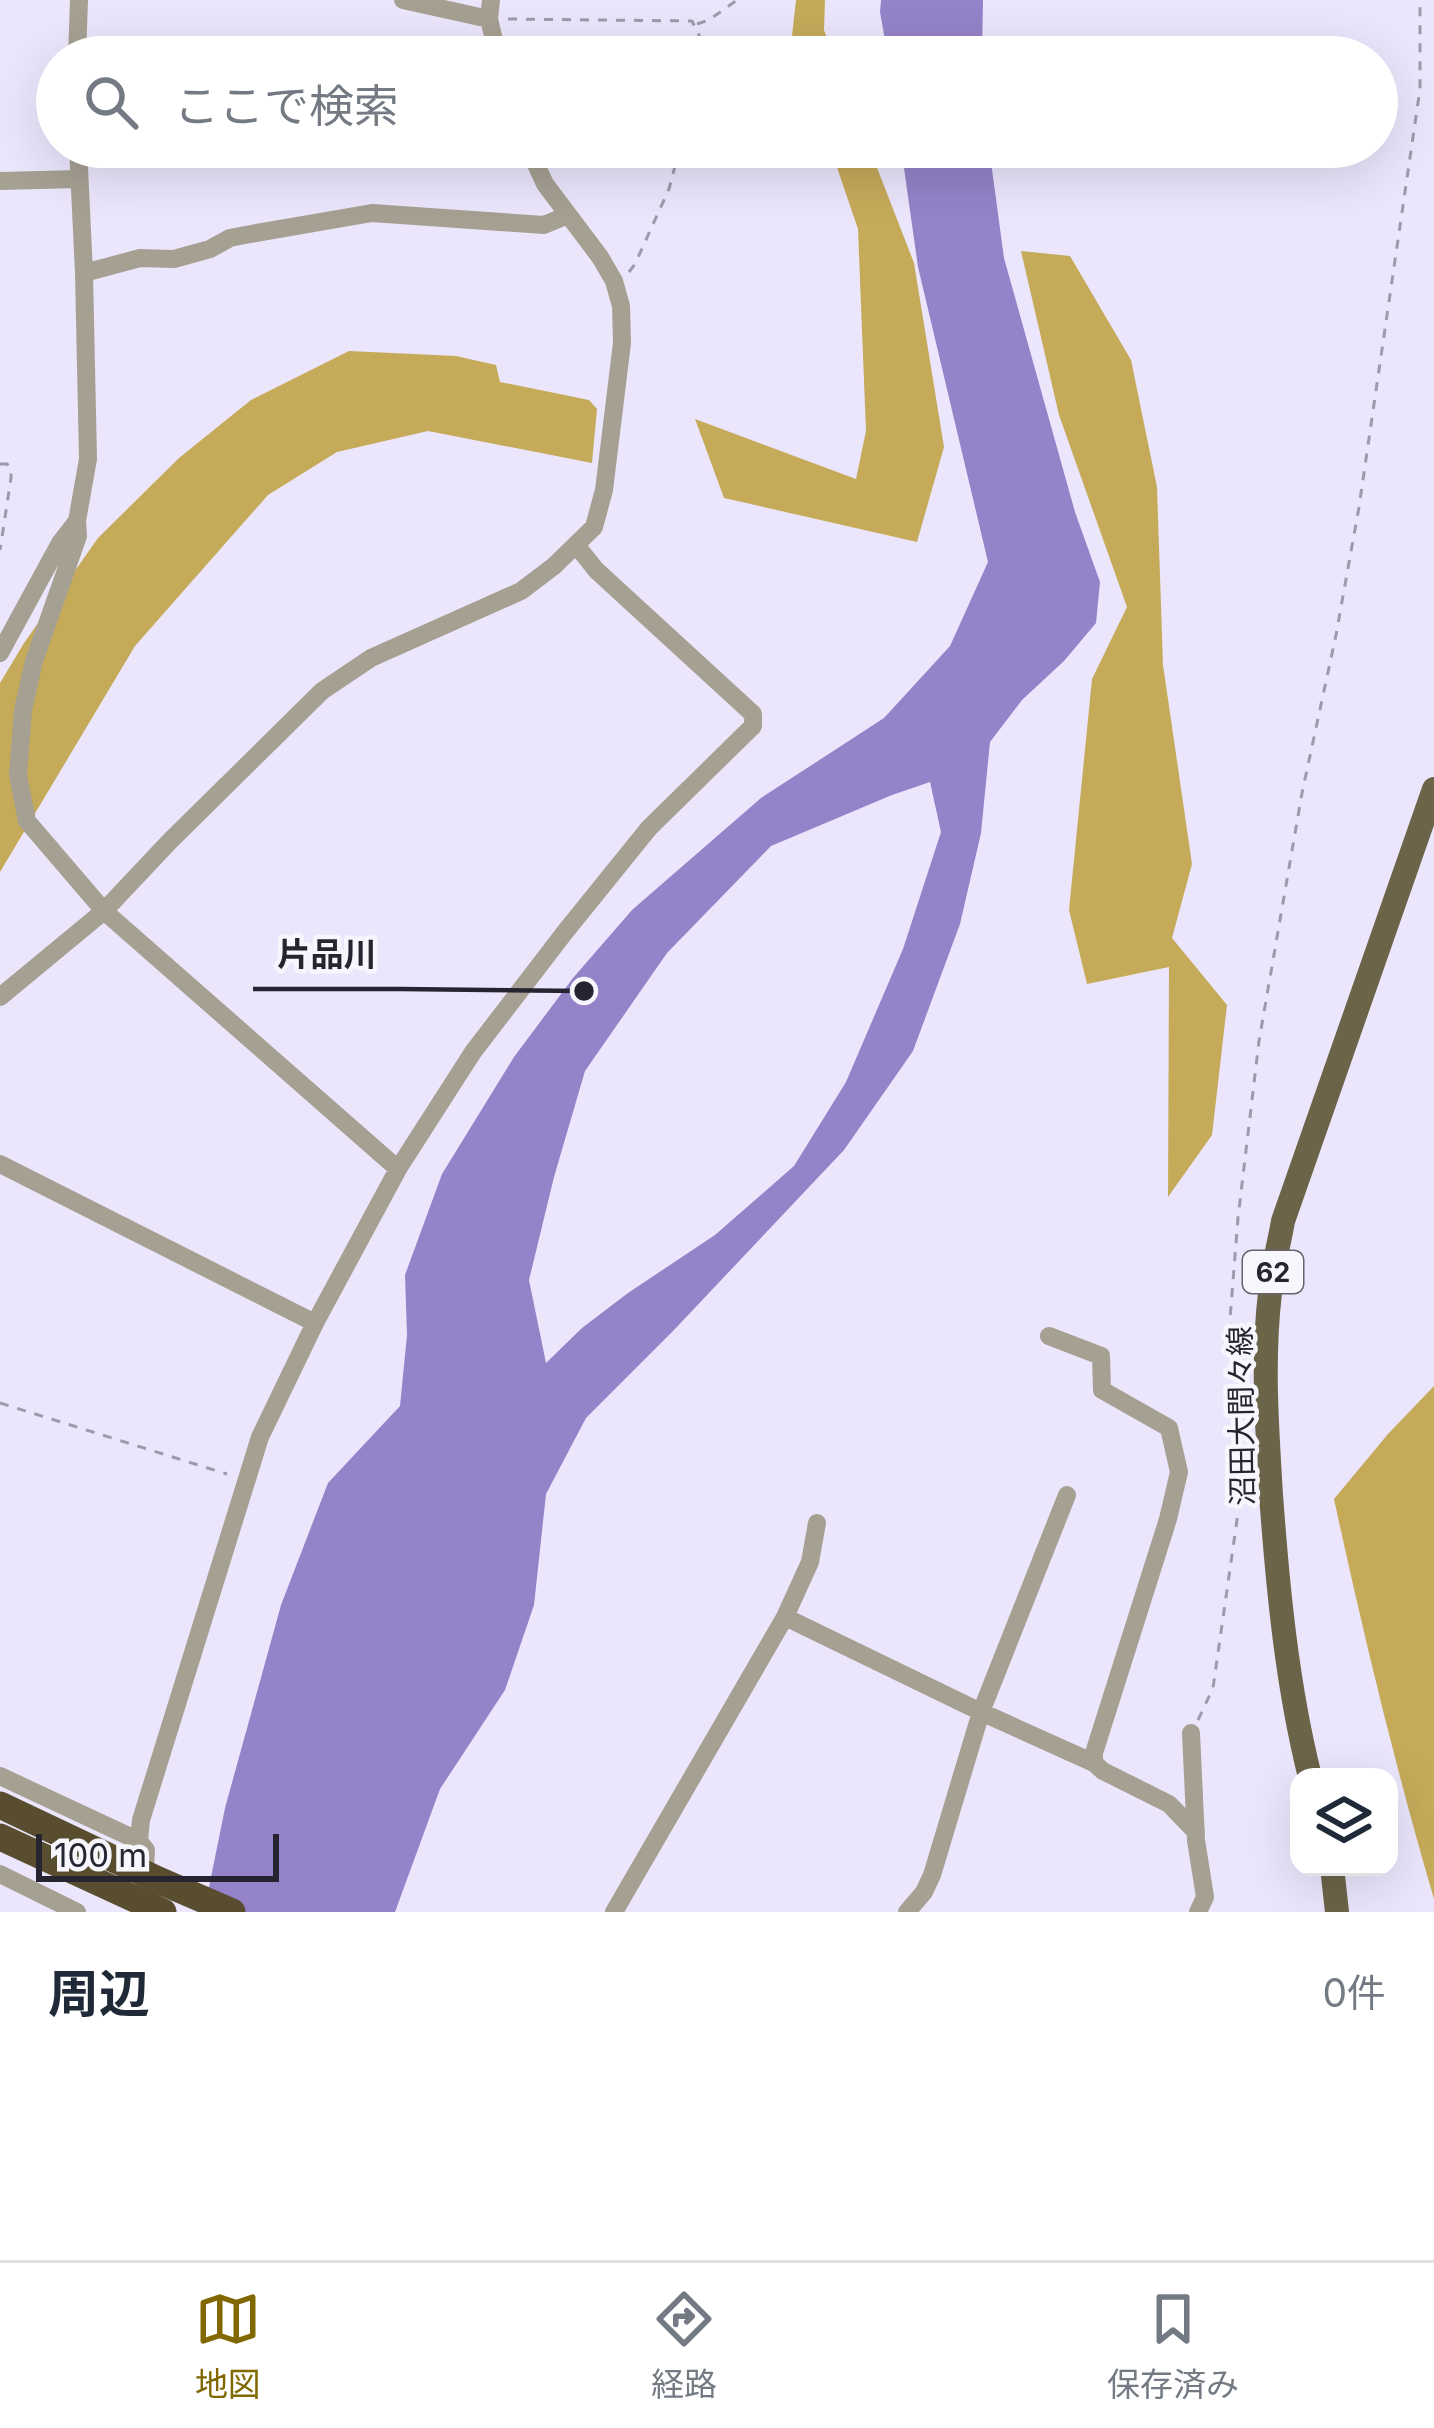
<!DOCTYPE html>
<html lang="ja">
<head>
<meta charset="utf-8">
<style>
  :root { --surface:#fff; --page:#f6f6f7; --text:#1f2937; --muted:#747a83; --line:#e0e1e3; --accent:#826800 }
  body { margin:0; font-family:Inter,"Noto Sans JP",sans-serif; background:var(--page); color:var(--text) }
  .controls { position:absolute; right:36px; bottom:36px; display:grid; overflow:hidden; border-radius:24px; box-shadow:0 12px 48px #0002 }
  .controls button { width:108px; height:108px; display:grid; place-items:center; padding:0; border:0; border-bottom:3px solid var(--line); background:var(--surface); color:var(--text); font:60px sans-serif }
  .scale { position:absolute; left:36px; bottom:30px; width:243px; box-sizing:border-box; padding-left:12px; border:6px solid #272431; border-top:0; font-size:33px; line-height:42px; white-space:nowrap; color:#272431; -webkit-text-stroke:9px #f7f6fd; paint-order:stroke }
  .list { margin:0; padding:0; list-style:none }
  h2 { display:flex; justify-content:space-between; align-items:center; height:156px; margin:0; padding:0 48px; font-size:51px }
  h2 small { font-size:39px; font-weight:400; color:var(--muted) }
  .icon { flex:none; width:66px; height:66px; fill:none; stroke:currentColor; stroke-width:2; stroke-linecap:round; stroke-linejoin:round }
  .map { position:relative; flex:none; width:1434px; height:1912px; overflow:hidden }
  .search { position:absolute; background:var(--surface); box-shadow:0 12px 48px #0002; left:36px; right:36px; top:36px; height:132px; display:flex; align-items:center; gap:30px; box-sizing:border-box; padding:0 42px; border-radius:66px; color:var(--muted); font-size:45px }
  .sheet { height:348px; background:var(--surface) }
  nav { display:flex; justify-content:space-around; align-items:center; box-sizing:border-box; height:168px; border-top:3px solid var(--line); background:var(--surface); font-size:33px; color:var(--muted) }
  nav a { display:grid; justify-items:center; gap:6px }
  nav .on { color:var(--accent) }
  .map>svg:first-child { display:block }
</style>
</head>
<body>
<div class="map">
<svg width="1434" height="1912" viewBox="0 0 1434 1912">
  <rect width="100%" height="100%" fill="#ebe6fc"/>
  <path fill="#c5aa5a" d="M 796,0 L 825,0 L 824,30 L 834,57 L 799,57 L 792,36 Z
    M 830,147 L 869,147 L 914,263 L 944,447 L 917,542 L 724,498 L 695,419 L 856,479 L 866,431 L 858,229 Z
    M 1021,251 L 1070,256 L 1131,360 L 1157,487 L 1163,665 L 1192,864 L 1172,938 L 1227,1005 L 1212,1135 L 1168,1197 L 1169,967 L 1087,984 L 1069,910 L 1092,679 L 1127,607 L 1059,415 Z
    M 349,351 L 456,356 L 496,365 L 500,382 L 589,400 L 597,409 L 592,463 L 428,431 L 337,452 L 268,495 L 135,646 L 0,872 L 0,683 L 24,643 L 98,538 L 179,458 L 251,400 Z
    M 1434,1386 L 1434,1899 C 1395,1766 1363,1633 1334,1499 L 1388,1434 Z"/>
  <path fill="#9483c9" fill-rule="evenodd" d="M 881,0 L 983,0 L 982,57 L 888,57 L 880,12 Z
    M 901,147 L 989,147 L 1004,258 L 1075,512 L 1100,582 L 1096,623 L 1064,661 L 1022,700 L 990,742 L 981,833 L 960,924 L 913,1051 L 844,1150 L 674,1330 L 586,1418 L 546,1494 L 534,1605 L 505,1690 L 440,1789 L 395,1912 L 204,1912 L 225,1808 L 281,1605 L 328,1483 L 400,1406 L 407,1335 L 405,1275 L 442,1174 L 514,1057 L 573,978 L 632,910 L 761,798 L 884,718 L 950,646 L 988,562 L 918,267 ZM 930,782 L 941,832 L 903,949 L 846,1082 L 794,1166 L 715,1235 L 628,1293 L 582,1328 L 546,1363 L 529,1280 L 554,1177 L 585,1071 L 667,953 L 771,846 L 892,795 Z"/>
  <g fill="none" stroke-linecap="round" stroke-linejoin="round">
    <path stroke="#9e9aac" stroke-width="3" stroke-dasharray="9 9" stroke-linecap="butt" d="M 508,19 L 692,21 L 699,35 L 698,57
      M 697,24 L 709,20 L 737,0
      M 832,147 L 851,151
      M 629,272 L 635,264 L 669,189 L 680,147
      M 0,464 L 7,464 L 11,469 L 11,478 L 0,550
      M 1240,1386 L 1235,1369 L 1230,1319 L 1238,1218 L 1259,1041 L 1302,793 L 1336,635 L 1359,507 L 1420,89 L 1420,0
      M 0,1403 L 227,1474
      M 1198,1720 L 1213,1688 L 1239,1506 L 1233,1418 L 1246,1364"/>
    <path stroke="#a5a092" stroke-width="18" d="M 403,0 L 489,19
      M 491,0 L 489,19 L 498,57
      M 77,57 L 79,0
      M 0,181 L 79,179
      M 84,273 L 140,258 L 174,259 L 210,249 L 230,238 L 245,235 L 372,213 L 544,225 L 568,215
      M 77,521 L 78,536 L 34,661 L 23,710 L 18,775 L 27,821 L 104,911 L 398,1169
      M 0,653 L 60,543 L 77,521 L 88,459 L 84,273 L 78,147
      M 0,997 L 104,911 L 169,842 L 322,691 L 371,658 L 521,591 L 554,566 L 594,527 L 604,490 L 622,343 L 621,306 L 614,281 L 600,257 L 545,184 L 528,147
      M 0,1164 L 315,1323
      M 1049,1336 L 1101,1356 L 1102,1390 L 1169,1428 L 1179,1472 L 1168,1519 L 1094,1753 L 1094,1763 L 1103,1771 L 1169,1804 L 1196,1832
      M 785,1617 L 981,1712 L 1094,1763
      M 1191,1733 L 1196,1840 L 1205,1897 L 1198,1912
      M 0,1776 L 139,1841 L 146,1850 L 144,1884
      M 139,1841 L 141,1820 L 260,1437 L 315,1323 L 398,1169 L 473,1052 L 565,932 L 649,828 L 753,726 L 753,714 L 596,570 L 577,546
      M 0,1874 L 77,1912
      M 614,1912 L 785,1617 L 810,1562 L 817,1523
      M 907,1912 L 924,1892 L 932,1875 L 981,1712 L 1067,1495"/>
    <path stroke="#6c6449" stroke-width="24" d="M 1310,1777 C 1287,1685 1278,1590 1271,1495 C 1267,1428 1262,1360 1270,1293 C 1272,1269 1279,1245 1283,1221 L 1434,789
      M 1332,1867 L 1337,1912"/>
    <path stroke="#584e2f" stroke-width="27" d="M 0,1805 L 158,1880 L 232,1912
      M 0,1837 L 163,1912"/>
  </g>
  <g text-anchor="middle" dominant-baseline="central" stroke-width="9" stroke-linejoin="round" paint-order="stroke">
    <rect fill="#f7f6fd" stroke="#65636e" stroke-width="3" x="1243" y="1251" width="60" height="42" rx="9"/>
    <g font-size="27" font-weight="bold" fill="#272431">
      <text x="1273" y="1272">62</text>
    </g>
    <g font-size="30" fill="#272431" stroke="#f7f6fd">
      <text transform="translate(1241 1416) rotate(-91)">沼田大間々線</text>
    </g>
  </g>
  <path fill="none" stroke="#272431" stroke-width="4.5" d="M584 991L400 989H253"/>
  <circle fill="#272431" stroke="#f7f6fd" stroke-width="4.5" cx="584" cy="991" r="12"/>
  <g font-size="33" text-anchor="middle" font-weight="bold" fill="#272431" stroke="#f7f6fd" stroke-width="9" stroke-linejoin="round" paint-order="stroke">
    <text x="327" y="966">片品川</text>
  </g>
</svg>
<div class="controls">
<button><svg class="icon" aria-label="layers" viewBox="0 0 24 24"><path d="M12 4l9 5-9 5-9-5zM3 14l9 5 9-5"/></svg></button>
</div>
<div class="scale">100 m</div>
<div class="search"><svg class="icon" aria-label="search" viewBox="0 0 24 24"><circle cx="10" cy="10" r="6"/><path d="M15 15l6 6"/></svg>ここで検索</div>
</div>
<section class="sheet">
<h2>周辺<small>0件</small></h2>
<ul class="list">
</ul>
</section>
<nav>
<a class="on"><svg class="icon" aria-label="map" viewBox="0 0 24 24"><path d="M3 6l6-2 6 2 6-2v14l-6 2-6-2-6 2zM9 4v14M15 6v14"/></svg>地図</a>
<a><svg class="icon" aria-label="directions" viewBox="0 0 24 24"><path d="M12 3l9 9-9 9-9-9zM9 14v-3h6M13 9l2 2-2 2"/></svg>経路</a>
<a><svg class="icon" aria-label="saved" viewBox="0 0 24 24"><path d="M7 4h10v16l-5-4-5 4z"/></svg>保存済み</a>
</nav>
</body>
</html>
